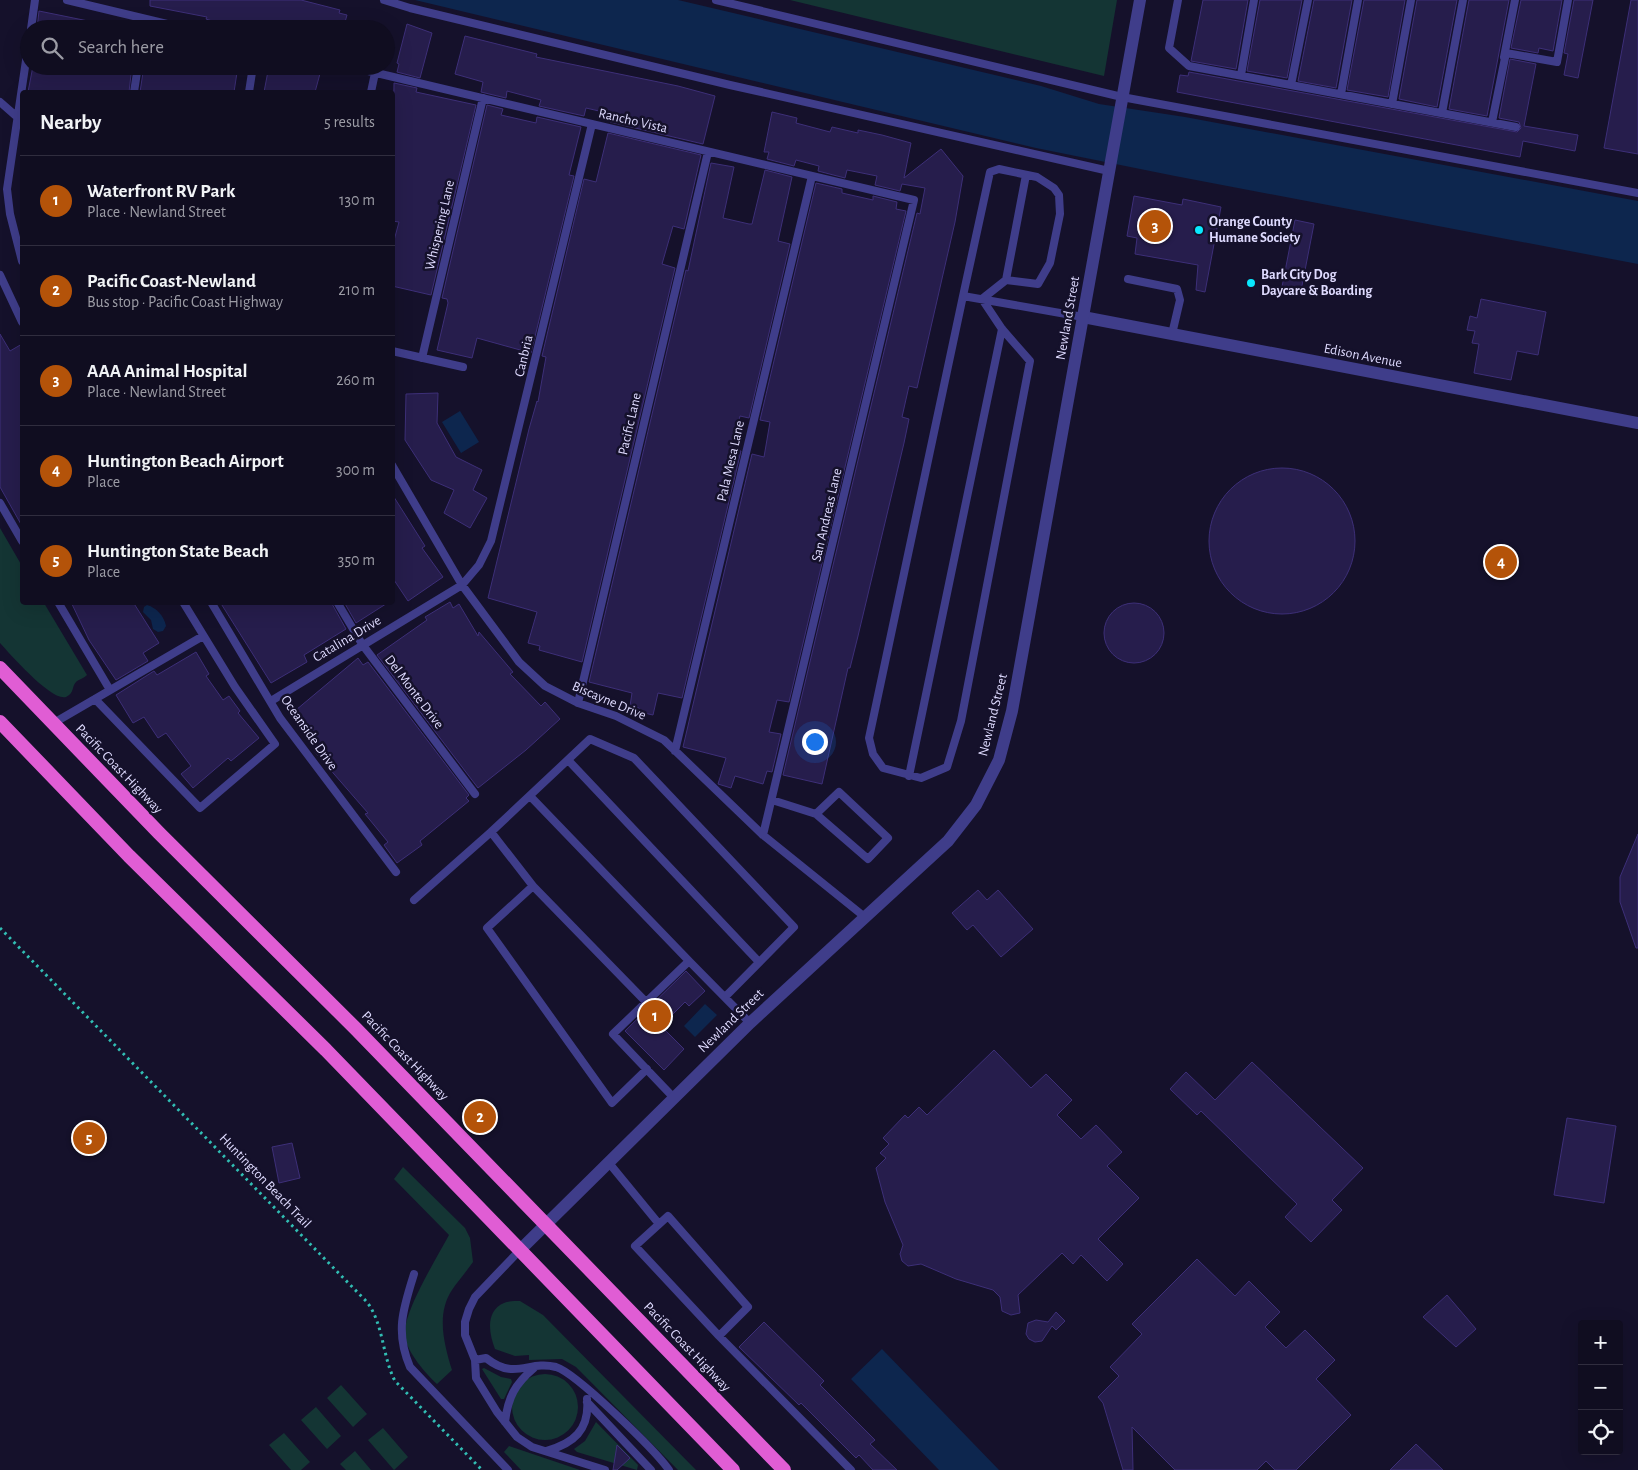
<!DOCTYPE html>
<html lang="en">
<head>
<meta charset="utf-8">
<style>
  :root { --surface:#100d20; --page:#191629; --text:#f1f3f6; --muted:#9c9ca5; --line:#302d3e; --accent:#b45309 }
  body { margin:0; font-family:"Alegreya Sans",sans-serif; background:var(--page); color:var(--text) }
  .controls { position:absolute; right:15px; bottom:15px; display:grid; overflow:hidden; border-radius:5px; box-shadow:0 5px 20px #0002 }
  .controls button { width:45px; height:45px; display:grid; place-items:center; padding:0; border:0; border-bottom:1px solid var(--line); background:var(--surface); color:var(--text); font:25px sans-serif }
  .you { position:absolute; left:814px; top:741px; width:18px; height:18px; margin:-12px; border:4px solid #fff; border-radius:50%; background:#1a73e8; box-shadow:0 0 0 8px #1a73e833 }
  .badge { display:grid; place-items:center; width:32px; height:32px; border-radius:50%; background:var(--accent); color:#fff; font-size:16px; font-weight:700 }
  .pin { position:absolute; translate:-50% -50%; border:2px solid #fff; box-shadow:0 1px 5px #0006 }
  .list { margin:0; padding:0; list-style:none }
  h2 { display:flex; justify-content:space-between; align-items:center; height:65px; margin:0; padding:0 20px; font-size:21px }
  h2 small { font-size:16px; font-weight:400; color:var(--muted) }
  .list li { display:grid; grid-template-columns:32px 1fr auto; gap:15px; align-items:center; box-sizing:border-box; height:90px; padding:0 20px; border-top:1px solid var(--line) }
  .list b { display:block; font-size:19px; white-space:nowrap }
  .list p { margin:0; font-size:16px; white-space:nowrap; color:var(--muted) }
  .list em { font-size:16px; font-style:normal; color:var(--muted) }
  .icon { flex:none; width:28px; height:28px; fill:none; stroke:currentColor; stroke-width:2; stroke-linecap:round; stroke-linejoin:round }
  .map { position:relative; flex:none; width:1638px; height:1470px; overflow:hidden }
  .search { position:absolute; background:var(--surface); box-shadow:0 5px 20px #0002; left:20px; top:20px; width:375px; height:55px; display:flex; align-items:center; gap:12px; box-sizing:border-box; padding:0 18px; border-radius:28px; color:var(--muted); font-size:19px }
  .panel { position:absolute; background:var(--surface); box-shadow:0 5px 20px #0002; left:20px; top:90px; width:375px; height:515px; border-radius:5px }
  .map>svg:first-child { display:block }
</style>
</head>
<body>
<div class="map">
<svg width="1638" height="1470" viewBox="0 0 1638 1470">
  <rect width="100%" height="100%" fill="#15112b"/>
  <path fill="#143534" d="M 790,0 L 1117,0 L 1104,76 Z
    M 0,528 L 22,566 L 22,602 L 44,603 L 87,675 C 84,678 80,679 77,681 C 71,686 75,693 66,697 C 52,702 10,654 0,643 Z
    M 403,1167 L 465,1228 L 470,1238 L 473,1262 C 466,1272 458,1281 452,1290 C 436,1314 444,1344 452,1370 L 437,1384 C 426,1374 407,1352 405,1337 C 401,1315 438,1256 449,1235 L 394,1179 Z
    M 520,1301 L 543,1315 L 696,1470 L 678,1470 L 576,1367 L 562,1359 L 529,1360 L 529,1355 L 515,1356 L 495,1349 C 489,1334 485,1311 504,1303 C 508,1301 516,1301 520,1301 Z
    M 484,1368 L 501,1377 L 511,1379 L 512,1382 L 504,1399 L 501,1399 L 482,1369 Z
    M512 1407a33 33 0 1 1 66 0a33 33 0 1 1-66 0Z
    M 341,1385 L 367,1414 L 353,1427 L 327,1398 Z
    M 316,1407 L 341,1436 L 327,1449 L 301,1420 Z
    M 596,1422 L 638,1465 L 637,1470 L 577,1452 L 574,1449 L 585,1441 Z
    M 383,1428 L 408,1457 L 394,1470 L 368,1440 Z
    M 284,1433 L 310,1462 L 301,1470 L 291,1470 L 269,1445 Z
    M 509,1446 L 580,1470 L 521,1470 L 504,1452 Z
    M 355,1451 L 371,1470 L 346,1470 L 340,1464 Z"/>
  <path fill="#0d264e" d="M 415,0 L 678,0 L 1041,86 L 1099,104 L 1185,117 L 1638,201 L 1638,264 L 1175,176 L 1036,148 Z
    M 460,411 L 479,442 L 461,453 L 442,422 Z
    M 147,605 C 157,608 164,616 166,626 L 163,631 L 158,632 L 153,629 L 151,620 L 143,612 L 144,607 Z
    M 705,1004 L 717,1015 L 695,1037 L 684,1026 Z
    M 882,1349 L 999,1470 L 939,1470 L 851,1379 Z"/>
  <path fill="#261d4c" stroke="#3d2f78" d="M 150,0 L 301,0 L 340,10 L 339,13 L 347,15 L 343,29 L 237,29 L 206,19 L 207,17 L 150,6 Z
    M 1203,0 L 1248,0 L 1236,69 L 1191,61 Z
    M 1260,0 L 1302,0 L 1287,78 L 1247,71 Z
    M 1314,0 L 1352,0 L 1336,88 L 1298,81 Z
    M 1364,0 L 1405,0 L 1388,97 L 1347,90 Z
    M 1417,0 L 1457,0 L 1437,107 L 1399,99 Z
    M 1469,0 L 1509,0 L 1487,116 L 1449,109 Z
    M 1521,0 L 1562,0 L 1553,51 L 1539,48 L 1538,53 L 1511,48 Z
    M 1574,0 L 1593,0 L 1578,78 L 1564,75 L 1568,54 L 1564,53 Z
    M 1631,0 L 1638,0 L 1638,154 L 1604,148 Z
    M 39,11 L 98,23 L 97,29 L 37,29 Z
    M 407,24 L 432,33 L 420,78 L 397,72 L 399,64 L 397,63 Z
    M 465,36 L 537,54 L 536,57 L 678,86 L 715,96 L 703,144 L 610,122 L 612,114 L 586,108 L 584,116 L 539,106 L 541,100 L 507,91 L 506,98 L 481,92 L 483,82 L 455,74 Z
    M 1510,59 L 1536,64 L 1524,126 L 1578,135 L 1575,151 L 1523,141 L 1520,157 L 1177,92 L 1180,75 L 1188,76 L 1189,72 L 1517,132 L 1521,128 L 1519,122 L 1499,118 Z
    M 33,66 L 132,66 L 129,92 L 28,92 Z
    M 144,66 L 238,66 L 234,92 L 140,92 Z
    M 269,66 L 306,66 L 321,70 L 315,92 L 264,92 Z
    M 394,83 L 417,88 L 416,92 L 476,105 L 431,295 L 392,286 L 392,248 L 399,222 L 392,221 Z
    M 487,105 L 503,109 L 501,115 L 536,123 L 537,117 L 581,127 L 569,175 L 574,176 L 531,353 L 477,338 L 472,358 L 437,350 L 448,303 L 447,299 L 442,298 Z
    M 772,112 L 797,118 L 796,123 L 830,132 L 832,127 L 858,133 L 858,130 L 882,135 L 911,143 L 904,178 L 941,149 L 963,176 L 955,222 L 917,388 L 909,386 L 902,417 L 909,419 L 904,443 L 858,636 L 850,668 L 848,668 L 822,784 L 783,775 L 917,213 L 920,214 L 925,188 L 902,184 L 900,191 L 875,185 L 877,176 L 847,170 L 845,178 L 818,171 L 819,166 L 796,160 L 794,166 L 767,159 L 769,152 L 764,152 Z
    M 608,133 L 701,155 L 684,229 L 673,226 L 662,264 L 675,268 L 582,662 L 539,650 L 540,646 L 528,643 L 537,612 L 488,598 L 529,429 L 537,401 L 538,402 L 546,357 L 542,356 L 584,179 L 596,182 Z
    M 711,163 L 734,167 L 723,218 L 749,224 L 752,224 L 765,170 L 792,177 L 778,241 L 790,244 L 749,418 L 740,416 L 732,449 L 741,451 L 682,698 L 658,693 L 653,715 L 640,712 L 639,708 L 630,706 L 632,693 L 589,682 L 686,270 L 688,271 Z
    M 816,183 L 842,189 L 842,193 L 873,200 L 873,196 L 897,202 L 896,209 L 906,211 L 789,702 L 777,700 L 769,732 L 781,734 L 772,772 L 767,771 L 763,784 L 735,776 L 731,788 L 718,784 L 726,758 L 683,747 L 752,454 L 764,457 L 770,422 L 760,420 Z
    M 1134,196 L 1182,205 L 1183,199 L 1221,207 L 1205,292 L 1196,290 L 1198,265 L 1135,254 L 1137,238 L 1127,236 Z
    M 1295,220 L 1314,224 L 1300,296 L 1281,292 Z
    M 1481,299 L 1546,312 L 1538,355 L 1517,351 L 1511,380 L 1474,373 L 1479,344 L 1472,343 L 1475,331 L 1467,330 L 1470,316 L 1477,318 Z
    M 0,334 L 10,351 L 22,344 L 22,526 L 0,487 Z
    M 438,393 L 437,423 L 456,457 L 482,470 L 473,490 L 487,498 L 470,528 L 444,513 L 454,490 L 431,480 L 405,440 L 406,394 Z
    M1209 541a73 73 0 1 1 146 0a73 73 0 1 1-146 0Z
    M 392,494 L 425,546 L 422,548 L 443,577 L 408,601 L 392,577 Z
    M 71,602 L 133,602 L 159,643 L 143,653 L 148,661 L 116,680 L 89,640 Z
    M 220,602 L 331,602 L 346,629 L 304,655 L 307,662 L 271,683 Z
    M 344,602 L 389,602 L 356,623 Z
    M 450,602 L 453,608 L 459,604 L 478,636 L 479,632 L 513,672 L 510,674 L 541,706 L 545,702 L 560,719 L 526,750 L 478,788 L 377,655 L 427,620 L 425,617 Z
    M1104 633a30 30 0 1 1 60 0a30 30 0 1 1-60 0Z
    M 196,652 L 209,674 L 206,676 L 223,700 L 229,696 L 240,711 L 238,713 L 259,738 L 231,761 L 228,758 L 193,788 L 181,774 L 191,766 L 166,733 L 158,738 L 144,717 L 133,723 L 116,695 L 154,671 L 157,675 Z
    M 358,658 L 363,665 L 368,662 L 469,795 L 466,798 L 469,801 L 420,841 L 422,845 L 397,863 L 384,845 L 388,842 L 365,814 L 368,813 L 314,751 L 316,749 L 290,715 Z
    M 1638,834 L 1638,948 L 1636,948 L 1620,902 L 1620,877 Z
    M 978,890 L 987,900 L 998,890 L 1033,929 L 1001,957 L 973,925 L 967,930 L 952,913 Z
    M 686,971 L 705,991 L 689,1006 L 685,1002 L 661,1026 L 684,1049 L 664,1070 L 625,1031 Z
    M 994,1050 L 1031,1088 L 1046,1074 L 1072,1100 L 1057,1115 L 1081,1139 L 1096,1125 L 1122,1152 L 1107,1166 L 1139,1198 L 1098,1239 L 1123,1264 L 1107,1281 L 1081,1255 L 1073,1264 L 1062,1253 L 1018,1295 L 1020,1313 L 1011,1315 L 1002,1311 L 1000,1297 L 993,1290 L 956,1279 L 921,1264 L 908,1266 L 902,1261 L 900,1254 L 903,1245 L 885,1202 L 876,1168 L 886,1158 L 880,1153 L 889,1144 L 883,1138 L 905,1115 L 908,1118 L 919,1107 L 927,1115 Z
    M 1252,1062 L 1363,1168 L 1332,1200 L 1342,1210 L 1311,1242 L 1285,1217 L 1297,1204 L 1201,1111 L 1197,1115 L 1170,1089 L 1186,1072 L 1215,1100 Z
    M 1567,1118 L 1616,1126 L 1604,1203 L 1554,1195 Z
    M 292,1143 L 300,1178 L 279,1183 L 272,1147 Z
    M 1197,1259 L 1235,1296 L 1249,1281 L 1280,1312 L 1265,1327 L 1286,1348 L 1305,1330 L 1335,1360 L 1316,1379 L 1351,1415 L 1296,1470 L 1275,1470 L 1266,1461 L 1257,1470 L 1175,1470 L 1132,1427 L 1133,1470 L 1123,1470 L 1103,1403 L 1098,1397 L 1119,1376 L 1110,1367 L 1142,1334 L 1132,1324 Z
    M 1447,1295 L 1476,1329 L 1456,1347 L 1423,1317 Z
    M 1056,1312 L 1065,1321 L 1056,1330 L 1052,1326 L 1042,1341 L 1035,1342 L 1029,1339 L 1026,1334 L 1028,1323 L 1036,1320 L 1048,1322 Z
    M 764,1322 L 824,1381 L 820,1385 L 875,1440 L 870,1444 L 897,1470 L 873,1470 L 859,1455 L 856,1458 L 801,1403 L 799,1405 L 739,1347 Z
    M 1416,1444 L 1443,1470 L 1390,1470 Z
    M 617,1445 L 630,1458 L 617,1470 L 613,1470 Z"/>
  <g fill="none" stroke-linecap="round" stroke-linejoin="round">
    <path stroke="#31bdb3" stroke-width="3" stroke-dasharray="2.5 4" stroke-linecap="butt" d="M 0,928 L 367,1302 C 384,1325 382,1356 395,1381 L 482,1470"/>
    <path stroke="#3f3d8a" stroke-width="8" d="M 67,0 L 188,29
      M 384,0 L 410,8 L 730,85 L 1109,171
      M 716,0 L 1122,97 L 1638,193
      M 1178,0 L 1169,48 L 1189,66 L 1516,127
      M 31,29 L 35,0
      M 1504,57 L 1515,0
      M 347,66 L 914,200 L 763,835
      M 1241,75 L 1254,0
      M 1291,85 L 1308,0
      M 134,92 L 138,66
      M 249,92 L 253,66
      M 371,92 L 375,73
      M 1341,94 L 1358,0
      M 0,102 L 16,116
      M 1392,104 L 1411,0
      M 1442,113 L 1463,0
      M 1492,122 L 1506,53 L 1557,62 L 1568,0
      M 22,261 L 10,214 L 7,189 L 29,40
      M 0,275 L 22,322
      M 1128,279 L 1177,289 L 1180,300 L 1172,334
      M 1006,280 L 1026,175
      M 963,296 L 990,172 L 999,169 L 1037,177 L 1054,188 L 1059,195 L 1060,214 L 1050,263 L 1038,284 L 1006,280 L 982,299 L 1002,329 L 1030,361 L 961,721 L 947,767 L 921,778 L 883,768 L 873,754 L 869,738 L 963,296 L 1083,317
      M 392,351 L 463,367
      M 422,358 L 483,98
      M 392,465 L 462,585 L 519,662 L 545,686 L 578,703 L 616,716 L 664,740 L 763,835 L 866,918
      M 0,503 L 22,541
      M 58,602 L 110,690
      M 211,602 L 280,718 L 396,872
      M 337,602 L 362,644 L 475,794
      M 95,699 L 200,808 L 275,744 L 235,687 L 183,602
      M 271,701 L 462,585 L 479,565 L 491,541 L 592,124
      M 578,703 L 708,152
      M 52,724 L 203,636
      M 675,751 L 812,176
      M 568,760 L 759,962
      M 909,776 L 1002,329
      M 530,796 L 689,961
      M 772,800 L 816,814 L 868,859 L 888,838 L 839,792 L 816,814
      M 533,886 L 646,1002
      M 414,900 L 491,832
      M 647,1069 L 612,1103 L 487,928 L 533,886 L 491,832 L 590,739 L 634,758 L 794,927 L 725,997
      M 674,1098 L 613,1034 L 689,961 L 750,1023
      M 609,1163 L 659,1224
      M 668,1216 L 748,1307 L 719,1336 L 635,1246 Z
      M 520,1250 L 475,1297 L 469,1309 L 465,1322 L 465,1335 L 475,1360 L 476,1378 L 497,1412 L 517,1437 L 532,1447 L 605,1470
      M 414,1274 C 403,1309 395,1332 410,1367 L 508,1470
      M 719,1336 L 851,1470
      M 475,1360 L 486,1358 C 515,1381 528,1360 556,1367 C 576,1373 656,1451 669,1470
      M 587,1402 L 651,1470
      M 505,1422 C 508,1397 515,1384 534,1368
      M 546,1451 C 573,1444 590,1430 587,1399"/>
    <path stroke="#3f3d8a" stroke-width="12" d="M 1083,317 L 1638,423"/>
    <path stroke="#3f3d8a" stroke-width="12" d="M 520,1250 L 750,1023 L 948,841 L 976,805 L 999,760 L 1012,711 L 1140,0"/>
    <path stroke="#e05dd4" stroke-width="14" d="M 0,668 L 159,833 L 356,1029 L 784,1470
      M 0,722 L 129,856 L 326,1050 L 733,1470"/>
  </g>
  <g fill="#09e8fe" stroke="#15112b" stroke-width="2">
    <circle cx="1199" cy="230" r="5"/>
    <circle cx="1251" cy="283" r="5"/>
  </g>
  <g text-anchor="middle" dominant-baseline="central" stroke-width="5" stroke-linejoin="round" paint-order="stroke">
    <g font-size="14" fill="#dfdbff" stroke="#15112b">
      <text transform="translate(633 121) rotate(13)">Rancho Vista</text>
      <text transform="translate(440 225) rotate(-77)">Whispering Lane</text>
      <text transform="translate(1068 318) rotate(-80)">Newland Street</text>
      <text transform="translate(524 356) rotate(-77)">Canbria</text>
      <text transform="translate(1363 356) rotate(11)">Edison Avenue</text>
      <text transform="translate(630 424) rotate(-77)">Pacific Lane</text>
      <text transform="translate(731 461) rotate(-77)">Pala Mesa Lane</text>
      <text transform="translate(827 515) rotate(-77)">San Andreas Lane</text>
      <text transform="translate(347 639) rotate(-31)">Catalina Drive</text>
      <text transform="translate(414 692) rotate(53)">Del Monte Drive</text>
      <text transform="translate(609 701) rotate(23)">Biscayne Drive</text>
      <text transform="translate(993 715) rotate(-76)">Newland Street</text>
      <text transform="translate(309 733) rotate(55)">Oceanside Drive</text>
      <text transform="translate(119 769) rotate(46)">Pacific Coast Highway</text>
      <text transform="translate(731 1021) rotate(-44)">Newland Street</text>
      <text transform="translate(405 1056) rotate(46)">Pacific Coast Highway</text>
      <text transform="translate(265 1181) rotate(46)">Huntington Beach Trail</text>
      <text transform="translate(687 1347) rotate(46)">Pacific Coast Highway</text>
    </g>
    <g font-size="14" font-weight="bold" fill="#dfdbff" stroke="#15112b" text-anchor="start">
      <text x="1209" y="222">Orange County<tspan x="1209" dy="16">Humane Society</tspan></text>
      <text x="1261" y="275">Bark City Dog<tspan x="1261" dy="16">Daycare &amp; Boarding</tspan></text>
    </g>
  </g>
</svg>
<div class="controls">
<button>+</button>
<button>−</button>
<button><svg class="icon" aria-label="locate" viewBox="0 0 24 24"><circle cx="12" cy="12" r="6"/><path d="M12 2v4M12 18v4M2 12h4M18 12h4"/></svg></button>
</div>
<div class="you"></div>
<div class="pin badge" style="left:655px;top:1016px">1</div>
<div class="pin badge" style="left:480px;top:1117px">2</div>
<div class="pin badge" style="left:1155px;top:226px">3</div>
<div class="pin badge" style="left:1501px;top:562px">4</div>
<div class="pin badge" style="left:89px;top:1138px">5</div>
<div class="search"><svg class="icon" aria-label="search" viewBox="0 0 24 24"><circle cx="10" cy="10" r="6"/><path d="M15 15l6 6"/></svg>Search here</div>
<section class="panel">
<h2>Nearby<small>5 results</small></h2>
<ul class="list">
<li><span class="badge">1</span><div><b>Waterfront RV Park</b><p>Place · Newland Street</p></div><em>130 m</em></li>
<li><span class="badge">2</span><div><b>Pacific Coast-Newland</b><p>Bus stop · Pacific Coast Highway</p></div><em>210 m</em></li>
<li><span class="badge">3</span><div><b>AAA Animal Hospital</b><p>Place · Newland Street</p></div><em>260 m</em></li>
<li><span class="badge">4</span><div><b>Huntington Beach Airport</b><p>Place</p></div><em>300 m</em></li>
<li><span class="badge">5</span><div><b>Huntington State Beach</b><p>Place</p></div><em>350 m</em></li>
</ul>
</section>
</div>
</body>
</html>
